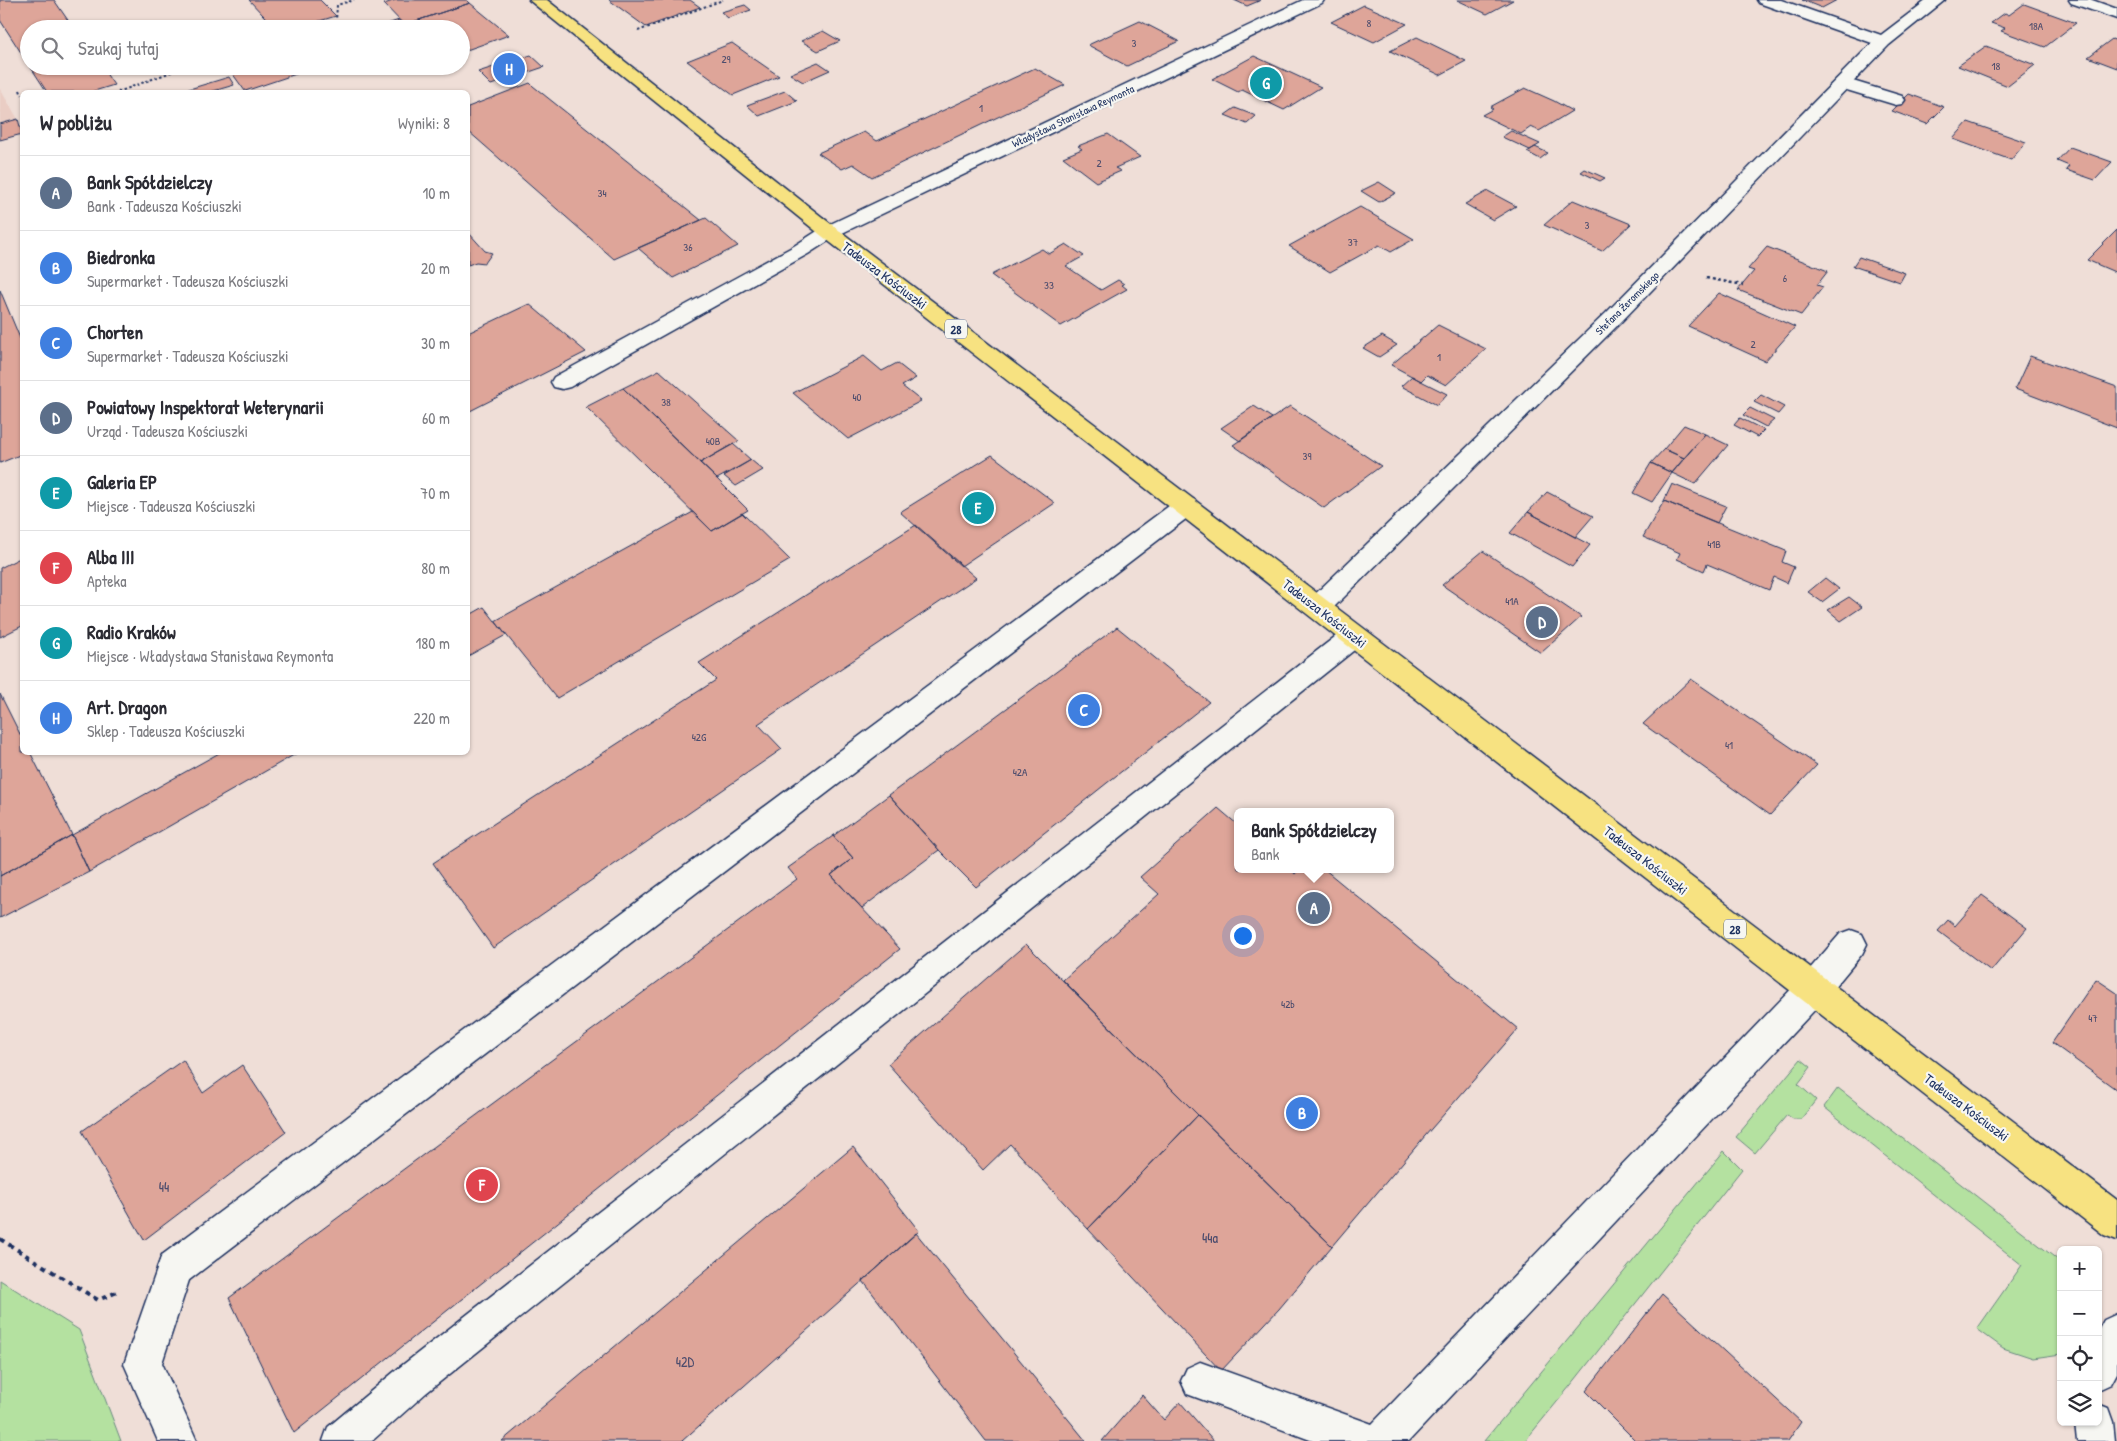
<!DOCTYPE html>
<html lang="pl">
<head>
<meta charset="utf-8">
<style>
  :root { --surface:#fff; --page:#f2f2f3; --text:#2b2b33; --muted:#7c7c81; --line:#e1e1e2; --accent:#1b2f5e }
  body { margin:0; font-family:"Patrick Hand",sans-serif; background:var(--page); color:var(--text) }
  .controls { position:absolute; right:15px; bottom:15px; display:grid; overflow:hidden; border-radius:8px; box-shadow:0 1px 4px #0004 }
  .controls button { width:45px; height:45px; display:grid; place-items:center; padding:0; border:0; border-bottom:1px solid var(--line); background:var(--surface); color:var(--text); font:25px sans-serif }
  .you { position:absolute; left:1242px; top:935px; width:18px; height:18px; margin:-12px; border:4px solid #fff; border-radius:50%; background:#1a73e8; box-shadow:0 0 0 8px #1a73e833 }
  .badge { display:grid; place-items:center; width:32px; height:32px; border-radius:50%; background:var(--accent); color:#fff; font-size:16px; font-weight:700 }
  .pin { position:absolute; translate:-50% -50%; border:2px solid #fff; box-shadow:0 1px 5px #0006 }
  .popup { position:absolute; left:1234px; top:808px; width:160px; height:65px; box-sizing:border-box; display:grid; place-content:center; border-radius:8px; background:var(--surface); filter:drop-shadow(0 1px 4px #0005); font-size:16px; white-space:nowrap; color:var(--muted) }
  .popup b { font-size:19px; color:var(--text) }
  .popup::after { content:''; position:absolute; left:50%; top:100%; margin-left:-10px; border:10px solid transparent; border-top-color:var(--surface) }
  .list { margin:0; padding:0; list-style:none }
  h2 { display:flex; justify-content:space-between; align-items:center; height:65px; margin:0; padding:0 20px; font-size:21px }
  h2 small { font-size:16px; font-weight:400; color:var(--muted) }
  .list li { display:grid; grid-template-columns:32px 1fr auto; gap:15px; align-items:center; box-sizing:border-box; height:75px; padding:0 20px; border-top:1px solid var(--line) }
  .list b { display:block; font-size:19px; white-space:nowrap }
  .list p { margin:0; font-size:16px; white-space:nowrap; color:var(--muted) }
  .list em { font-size:16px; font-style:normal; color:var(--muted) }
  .icon { flex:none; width:28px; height:28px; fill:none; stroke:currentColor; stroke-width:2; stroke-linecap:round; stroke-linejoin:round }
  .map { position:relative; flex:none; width:2117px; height:1441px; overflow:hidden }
  .search { position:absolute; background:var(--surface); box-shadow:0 1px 4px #0004; left:20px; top:20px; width:450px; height:55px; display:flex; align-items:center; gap:12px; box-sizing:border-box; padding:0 18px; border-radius:28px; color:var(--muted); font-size:19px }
  .panel { position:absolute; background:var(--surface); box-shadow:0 1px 4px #0004; left:20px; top:90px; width:450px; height:665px; border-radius:8px }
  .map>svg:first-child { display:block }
</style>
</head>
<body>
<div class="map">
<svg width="2117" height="1441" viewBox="0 0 2117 1441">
  <rect width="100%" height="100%" fill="#efded7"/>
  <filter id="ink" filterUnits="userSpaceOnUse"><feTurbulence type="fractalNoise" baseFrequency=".02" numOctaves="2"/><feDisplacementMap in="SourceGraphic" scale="10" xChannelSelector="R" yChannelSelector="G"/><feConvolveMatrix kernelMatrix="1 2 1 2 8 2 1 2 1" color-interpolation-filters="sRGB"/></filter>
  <g filter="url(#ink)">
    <path fill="#eacdc4" d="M 0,89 L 18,119 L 22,131 L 22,134 L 0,140 Z"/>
    <path fill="#b4e1a0" stroke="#68887f" d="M 1801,1059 L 1811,1067 L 1798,1084 L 1816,1100 L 1801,1119 L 1793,1119 L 1787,1115 L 1755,1153 L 1736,1137 Z
      M 1838,1088 L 2058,1260 L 2061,1264 L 2061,1354 L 2033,1358 L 2003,1348 L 1977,1329 L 2022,1265 L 1824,1107 Z
      M 1724,1151 L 1742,1169 L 1575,1380 L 1525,1441 L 1484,1441 Z
      M 0,1280 L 79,1330 L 121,1441 L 0,1441 Z"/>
    <path fill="#dea599" stroke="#1b2f5e" d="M 0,0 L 54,0 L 74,29 L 29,29 L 29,65 L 0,20 Z
      M 249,0 L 320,0 L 336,16 L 293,29 L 276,29 Z
      M 396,0 L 467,0 L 470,3 L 404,25 L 384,4 Z
      M 609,0 L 690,0 L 700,7 L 646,27 Z
      M 1234,0 L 1261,0 L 1247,6 Z
      M 1457,0 L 1513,0 L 1487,14 Z
      M 1802,0 L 1837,0 L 1822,8 Z
      M 470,3 L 509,35 L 461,52 L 461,29 L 409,29 L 404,25 Z
      M 2024,4 L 2076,23 L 2045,47 L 2001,31 L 2005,28 L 1991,23 L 2005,13 L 2009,15 Z
      M 745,5 L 751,10 L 728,18 L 721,12 Z
      M 1364,5 L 1407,24 L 1374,42 L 1331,22 Z
      M 399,20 L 409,29 L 373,29 Z
      M 1140,21 L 1179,41 L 1127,66 L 1088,45 Z
      M 823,31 L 840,41 L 818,51 L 801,41 Z
      M 1417,37 L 1466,61 L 1440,75 L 1390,51 Z
      M 2112,39 L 2117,41 L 2117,68 L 2088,57 Z
      M 732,43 L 753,58 L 779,76 L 733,95 L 687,61 Z
      M 1986,46 L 2035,65 L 2008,86 L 1958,66 Z
      M 531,55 L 544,67 L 491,85 L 478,72 Z
      M 1254,56 L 1321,87 L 1284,110 L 1242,90 L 1238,92 L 1212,79 Z
      M 818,62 L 830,70 L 803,82 L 790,74 Z
      M 30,66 L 101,66 L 114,85 L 91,92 L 47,92 Z
      M 253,66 L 320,66 L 245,91 L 232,73 Z
      M 1035,68 L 1065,85 L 872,177 L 853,164 L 842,169 L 818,153 L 864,132 L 877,141 Z
      M 229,77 L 234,85 L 210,92 L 188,92 L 186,90 Z
      M 530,83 L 533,86 L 701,220 L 614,259 L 468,131 L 468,107 Z
      M 1525,88 L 1554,101 L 1572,111 L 1539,131 L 1531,127 L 1521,134 L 1482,115 L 1493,109 L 1490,107 Z
      M 785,91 L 797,101 L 759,116 L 747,105 Z
      M 1909,94 L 1944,107 L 1927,124 L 1892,111 Z
      M 1235,108 L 1256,116 L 1247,124 L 1225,115 Z
      M 18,119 L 22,134 L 0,140 L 0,124 Z
      M 1968,122 L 2026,142 L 2011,160 L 1953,139 Z
      M 1511,131 L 1540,144 L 1530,150 L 1502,137 Z
      M 1108,134 L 1140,157 L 1115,168 L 1121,171 L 1096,182 L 1063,157 L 1082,149 L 1078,146 Z
      M 1535,147 L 1548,153 L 1540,159 L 1527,152 Z
      M 2070,147 L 2112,162 L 2095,180 L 2066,170 L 2069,166 L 2057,161 Z
      M 1585,169 L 1605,178 L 1600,181 L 1581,172 Z
      M 1379,182 L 1396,193 L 1379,202 L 1361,191 Z
      M 1488,191 L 1516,206 L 1493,220 L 1465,204 Z
      M 1573,200 L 1631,224 L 1602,251 L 1544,225 Z
      M 1360,207 L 1414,239 L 1391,252 L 1379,245 L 1330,272 L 1289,246 Z
      M 706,218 L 738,246 L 673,278 L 638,248 Z
      M 2117,230 L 2117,273 L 2087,260 Z
      M 468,232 L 485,251 L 492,253 L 485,263 L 476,262 L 468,265 Z
      M 1066,244 L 1084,256 L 1066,266 L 1101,290 L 1118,280 L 1124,284 L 1122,285 L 1127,289 L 1061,326 L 991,275 L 1042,249 L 1049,254 Z
      M 1767,247 L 1828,271 L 1817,285 L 1823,287 L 1801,315 L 1738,290 L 1754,271 L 1748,269 Z
      M 1859,257 L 1905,273 L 1900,282 L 1853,266 Z
      M 0,290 L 22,343 L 22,454 L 0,463 Z
      M 1719,293 L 1795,327 L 1765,361 L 1688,326 Z
      M 529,304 L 586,352 L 468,412 L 468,333 Z
      M 1438,325 L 1486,349 L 1446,385 L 1427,375 L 1421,381 L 1391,365 Z
      M 1382,336 L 1397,345 L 1379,357 L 1363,348 Z
      M 864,356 L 882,371 L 897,363 L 916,378 L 902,386 L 921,401 L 848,439 L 793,393 Z
      M 2030,356 L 2117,387 L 2117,428 L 2015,389 Z
      M 659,370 L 739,441 L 700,463 L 623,388 Z
      M 1412,376 L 1421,381 L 1447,394 L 1437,405 L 1401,386 Z
      M 623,388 L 717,479 L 748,510 L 712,531 L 586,407 Z
      M 1761,395 L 1784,407 L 1778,414 L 1754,402 Z
      M 1254,406 L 1272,418 L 1240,441 L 1221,428 Z
      M 1290,406 L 1381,466 L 1324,508 L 1233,445 Z
      M 1750,408 L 1774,420 L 1766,427 L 1743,415 Z
      M 1740,418 L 1764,430 L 1757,437 L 1734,425 Z
      M 1684,425 L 1705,434 L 1684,458 L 1664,449 Z
      M 1705,434 L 1728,445 L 1695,484 L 1672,473 Z
      M 733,444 L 751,460 L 717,479 L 700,463 Z
      M 1664,449 L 1684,458 L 1672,473 L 1651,463 Z
      M 992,455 L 1055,503 L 961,566 L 900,512 Z
      M 751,460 L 763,470 L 736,486 L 724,476 Z
      M 1651,463 L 1672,473 L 1652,502 L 1633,493 Z
      M 1672,484 L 1726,506 L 1717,523 L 1664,501 Z
      M 1547,492 L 1593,516 L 1575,537 L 1528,512 Z
      M 1664,501 L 1786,551 L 1782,562 L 1794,567 L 1787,583 L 1774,577 L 1769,590 L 1707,564 L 1704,571 L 1677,559 L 1680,553 L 1643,537 Z
      M 693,512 L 712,531 L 742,513 L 790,560 L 557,698 L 495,621 Z
      M 1528,512 L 1590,545 L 1572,567 L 1510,533 Z
      M 916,525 L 976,578 L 758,724 L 782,749 L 493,948 L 433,863 L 716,680 L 699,663 Z
      M 1483,551 L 1534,585 L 1581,617 L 1541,653 L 1442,585 Z
      M 22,557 L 22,626 L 0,637 L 0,568 Z
      M 1825,578 L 1839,589 L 1822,602 L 1808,592 Z
      M 1849,597 L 1862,607 L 1841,621 L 1828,610 Z
      M 484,607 L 506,635 L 468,656 L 468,616 Z
      M 1117,627 L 1209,702 L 976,887 L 939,850 L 889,795 Z
      M 1691,679 L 1817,765 L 1770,815 L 1643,724 Z
      M 0,694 L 22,738 L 22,752 L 30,752 L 72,835 L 0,876 Z
      M 221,752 L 299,752 L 89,872 L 72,835 Z
      M 889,795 L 939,850 L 862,908 L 831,875 L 853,858 L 833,836 Z
      M 1218,808 L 1238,825 L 1238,869 L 1290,869 L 1295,874 L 1300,869 L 1324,869 L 1518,1029 L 1425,1136 L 1332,1246 L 1198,1115 L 1063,980 L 1159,894 L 1140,877 Z
      M 72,835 L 89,872 L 0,918 L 0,876 Z
      M 833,836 L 853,858 L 831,875 L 900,949 L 294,1433 L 229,1298 L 797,879 L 788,868 Z
      M 1982,895 L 2027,928 L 1991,971 L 1938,931 L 1948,920 L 1955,926 Z
      M 1026,944 L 1198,1115 L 1088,1229 L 1010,1144 L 983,1170 L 888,1064 Z
      M 2096,979 L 2117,993 L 2117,1090 L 2052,1043 Z
      M 183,1060 L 203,1093 L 242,1065 L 286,1132 L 144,1240 L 82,1131 Z
      M 1198,1115 L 1332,1246 L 1279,1309 L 1221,1371 L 1088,1229 Z
      M 853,1147 L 919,1231 L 682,1441 L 502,1441 Z
      M 916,1233 L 1086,1441 L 986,1441 L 863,1281 Z
      M 1662,1294 L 1801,1422 L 1788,1441 L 1636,1441 L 1586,1391 Z
      M 1142,1395 L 1164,1420 L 1180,1402 L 1214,1441 L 1102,1441 Z"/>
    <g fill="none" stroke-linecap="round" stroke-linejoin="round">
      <defs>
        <path id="service" d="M 1843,78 L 1902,96 L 1905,100 L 1902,104 L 1896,105 L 1837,87 L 1834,83 L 1837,79 Z
          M 829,226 L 836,228 L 839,232 L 836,236 L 808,254 L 570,387 L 562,389 L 554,387 L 551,382 L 554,377 L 794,246 L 822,228 Z
          M 1354,626 L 1363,629 L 1367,636 L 1363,643 L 426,1393 L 372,1441 L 323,1441 L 328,1427 L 400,1367 L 1345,629 Z
          M 1851,930 L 1862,934 L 1867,944 L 1862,954 L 1824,1000 L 1409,1441 L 1313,1441 L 1187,1394 L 1181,1381 L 1187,1368 L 1200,1362 L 1372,1424 L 1802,978 L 1840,934 Z
          M 175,1250 L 188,1255 L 193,1268 L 162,1363 L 197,1441 L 158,1441 L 124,1364 L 162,1255 Z
          M 2117,1314 L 2117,1373 L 2111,1384 L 2098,1390 L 2098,1331 L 2104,1320 Z
          M 2098,1404 L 2108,1408 L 2113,1422 L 2115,1441 L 2077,1441 L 2075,1422 L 2098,1422 Z"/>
        <path id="minor" d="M 1303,0 L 1324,0 L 1322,3 L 836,236 L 829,238 L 822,236 L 819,232 L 822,228 Z
          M 1757,0 L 1781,0 L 1881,35 L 1927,0 L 1945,0 L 1889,45 L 1620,323 L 1327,614 L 1318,617 L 1309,614 L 1305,607 L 1309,600 L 1606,313 L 1872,43 L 1759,3 Z
          M 2069,0 L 2092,0 L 2117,9 L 2117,19 L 2071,3 Z
          M 1186,497 L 1195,500 L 1198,506 L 1195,512 L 188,1281 L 175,1286 L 162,1281 L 157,1268 L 162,1255 L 1177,500 Z"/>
        <path id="primary" d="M 529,0 L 547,0 L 836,228 L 2117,1200 L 2117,1240 L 2104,1235 L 822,236 Z"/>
      </defs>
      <use href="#service" stroke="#1b2f5e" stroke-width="3"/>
      <use href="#minor" stroke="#1b2f5e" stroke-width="3"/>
      <use href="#primary" stroke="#1b2f5e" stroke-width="3"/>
      <path stroke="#1b2f5e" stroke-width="2" stroke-dasharray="2.5 2.5" stroke-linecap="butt" d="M 316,29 L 336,21 L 337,5 L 354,0
        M 638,31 L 723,0
        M 20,90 L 22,95
        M 118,92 L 187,66"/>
      <path stroke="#1b2f5e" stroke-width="2.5" stroke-dasharray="3 3" stroke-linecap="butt" d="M 1706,278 L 1743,285"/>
      <path stroke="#1b2f5e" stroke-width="4" stroke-dasharray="5 5" stroke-linecap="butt" d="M 0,1239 L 98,1300 L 117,1292"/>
      <use href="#service" fill="#f6f6f2" fill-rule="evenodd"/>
      <use href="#minor" fill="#f6f6f2" fill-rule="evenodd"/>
      <use href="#primary" fill="#f7e281" fill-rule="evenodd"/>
    </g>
  </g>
  <g text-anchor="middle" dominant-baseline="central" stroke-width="4.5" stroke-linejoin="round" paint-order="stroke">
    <g font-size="11" fill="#4c4c6d">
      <text x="1369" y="23">8</text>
      <text x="2036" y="26">18A</text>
      <text x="1134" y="43">3</text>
      <text x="726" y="59">29</text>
      <text x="1996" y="66">18</text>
      <text x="981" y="108">1</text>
      <text x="1099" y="163">2</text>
      <text x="602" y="193">34</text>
      <text x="1587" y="225">3</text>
      <text x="1353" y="242">37</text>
      <text x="688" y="247">36</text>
      <text x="1785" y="278">6</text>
      <text x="1049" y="285">33</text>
      <text x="1753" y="344">2</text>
      <text x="1439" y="357">1</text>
      <text x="857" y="397">40</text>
      <text x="666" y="402">38</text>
      <text x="713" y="441">40B</text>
      <text x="1307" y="456">39</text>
      <text x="1714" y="544">41B</text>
      <text x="1512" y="601">41A</text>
      <text x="699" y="737">42G</text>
      <text x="1729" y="745">41</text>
      <text x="1020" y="772">42A</text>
      <text x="1288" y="1004">42b</text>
      <text x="2093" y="1018">47</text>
    </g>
    <g font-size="11" fill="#1b2f5e" stroke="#f6f6f2">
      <text transform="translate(1073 116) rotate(-25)">Władysława Stanisława Reymonta</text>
      <text transform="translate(1627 303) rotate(-45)">Stefana Żeromskiego</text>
    </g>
    <g fill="#f6f6f2" stroke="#5d6b8a" stroke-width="1">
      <rect x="945" y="319.5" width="22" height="19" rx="4"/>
      <rect x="1724" y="919.5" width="22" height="19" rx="4"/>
    </g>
    <g font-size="12" font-weight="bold" fill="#1b2f5e">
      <text x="956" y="329">28</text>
      <text x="1735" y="929">28</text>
    </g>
    <g font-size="14" fill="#1b2f5e" stroke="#f6f6f2">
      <text transform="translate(885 275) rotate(37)">Tadeusza Kościuszki</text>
      <text transform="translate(1325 613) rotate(38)">Tadeusza Kościuszki</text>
      <text transform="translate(1646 860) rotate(38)">Tadeusza Kościuszki</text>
      <text transform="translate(1967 1107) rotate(37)">Tadeusza Kościuszki</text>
    </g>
    <g font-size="14" fill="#4c4c6d">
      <text x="164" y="1186">44</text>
      <text x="1210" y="1237">44a</text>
      <text x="685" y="1361">42D</text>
    </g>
  </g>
</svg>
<div class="controls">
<button>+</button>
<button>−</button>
<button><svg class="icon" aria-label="locate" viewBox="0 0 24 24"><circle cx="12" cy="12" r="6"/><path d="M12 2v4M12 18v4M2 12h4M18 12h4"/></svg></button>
<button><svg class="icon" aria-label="layers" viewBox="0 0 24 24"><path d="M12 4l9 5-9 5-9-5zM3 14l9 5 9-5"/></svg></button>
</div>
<div class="you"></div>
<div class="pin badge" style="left:1314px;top:908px;background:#5c6f8a">A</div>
<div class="popup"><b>Bank Spółdzielczy</b>Bank</div>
<div class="pin badge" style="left:1302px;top:1113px;background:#3f7fe0">B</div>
<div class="pin badge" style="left:1084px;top:710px;background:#3f7fe0">C</div>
<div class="pin badge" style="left:1542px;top:622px;background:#5c6f8a">D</div>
<div class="pin badge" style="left:978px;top:508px;background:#0f9aa8">E</div>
<div class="pin badge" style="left:482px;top:1185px;background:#e0444e">F</div>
<div class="pin badge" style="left:1266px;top:83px;background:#0f9aa8">G</div>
<div class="pin badge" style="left:509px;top:69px;background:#3f7fe0">H</div>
<div class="search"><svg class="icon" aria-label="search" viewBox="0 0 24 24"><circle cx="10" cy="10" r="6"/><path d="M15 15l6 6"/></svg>Szukaj tutaj</div>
<section class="panel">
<h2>W pobliżu<small>Wyniki: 8</small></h2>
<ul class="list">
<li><span class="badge" style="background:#5c6f8a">A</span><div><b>Bank Spółdzielczy</b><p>Bank · Tadeusza Kościuszki</p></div><em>10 m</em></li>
<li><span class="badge" style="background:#3f7fe0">B</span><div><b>Biedronka</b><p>Supermarket · Tadeusza Kościuszki</p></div><em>20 m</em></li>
<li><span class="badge" style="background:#3f7fe0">C</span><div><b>Chorten</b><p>Supermarket · Tadeusza Kościuszki</p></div><em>30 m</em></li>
<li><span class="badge" style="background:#5c6f8a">D</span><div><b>Powiatowy Inspektorat Weterynarii</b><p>Urząd · Tadeusza Kościuszki</p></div><em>60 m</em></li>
<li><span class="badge" style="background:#0f9aa8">E</span><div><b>Galeria EP</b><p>Miejsce · Tadeusza Kościuszki</p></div><em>70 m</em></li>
<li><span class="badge" style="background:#e0444e">F</span><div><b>Alba III</b><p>Apteka</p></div><em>80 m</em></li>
<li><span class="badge" style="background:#0f9aa8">G</span><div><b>Radio Kraków</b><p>Miejsce · Władysława Stanisława Reymonta</p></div><em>180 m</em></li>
<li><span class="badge" style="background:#3f7fe0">H</span><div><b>Art. Dragon</b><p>Sklep · Tadeusza Kościuszki</p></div><em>220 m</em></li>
</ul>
</section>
</div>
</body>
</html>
